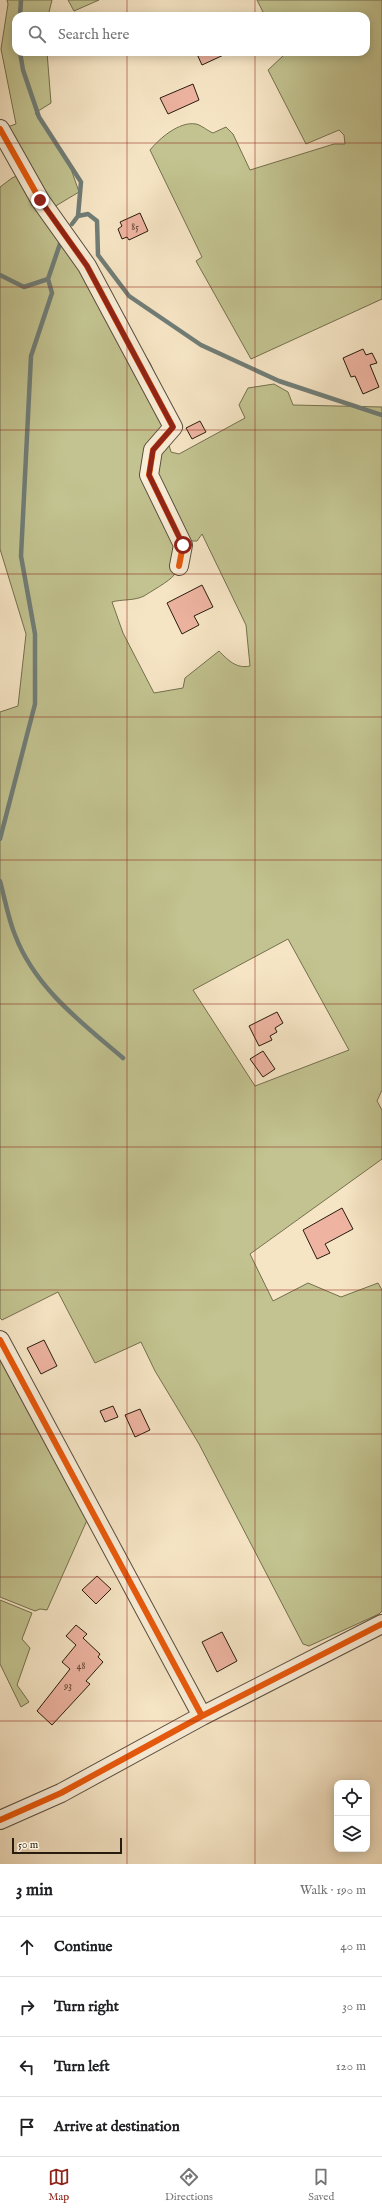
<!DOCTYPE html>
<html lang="en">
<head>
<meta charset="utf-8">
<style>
  :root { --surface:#fff; --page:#f2f2f2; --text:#202124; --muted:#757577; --line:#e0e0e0; --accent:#8f2418 }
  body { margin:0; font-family:"IM FELL English",serif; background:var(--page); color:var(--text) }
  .controls { position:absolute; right:12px; bottom:12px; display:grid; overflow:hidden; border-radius:8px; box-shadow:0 2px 10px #0003 }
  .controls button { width:36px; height:36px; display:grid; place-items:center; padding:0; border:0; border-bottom:1px solid var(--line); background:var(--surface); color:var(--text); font:20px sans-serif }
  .scale { position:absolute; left:12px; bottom:10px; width:110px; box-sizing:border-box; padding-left:4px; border:2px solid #271c0d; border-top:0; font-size:11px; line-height:14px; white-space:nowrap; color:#271c0d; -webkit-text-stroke:3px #f9eed9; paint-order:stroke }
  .stop { position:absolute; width:12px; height:12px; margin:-9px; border:3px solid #8f2418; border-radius:50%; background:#fff }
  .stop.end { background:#8f2418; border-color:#fff; box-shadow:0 1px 4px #0008 }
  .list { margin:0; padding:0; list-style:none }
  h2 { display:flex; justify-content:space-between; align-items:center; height:52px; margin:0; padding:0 16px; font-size:17px }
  h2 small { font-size:13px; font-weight:400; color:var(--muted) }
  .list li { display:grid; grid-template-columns:26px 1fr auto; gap:12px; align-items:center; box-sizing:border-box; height:60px; padding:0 16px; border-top:1px solid var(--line) }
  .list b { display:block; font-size:15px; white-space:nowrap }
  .list em { font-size:13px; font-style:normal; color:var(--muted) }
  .icon { flex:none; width:22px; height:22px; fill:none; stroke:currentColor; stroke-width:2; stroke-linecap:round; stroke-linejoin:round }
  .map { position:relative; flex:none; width:382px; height:1864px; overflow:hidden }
  .search { position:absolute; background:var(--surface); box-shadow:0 2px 10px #0003; left:12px; right:12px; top:12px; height:44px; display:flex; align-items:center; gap:10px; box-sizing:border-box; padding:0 14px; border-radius:12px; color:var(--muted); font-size:15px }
  .sheet { height:292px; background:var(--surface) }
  nav { display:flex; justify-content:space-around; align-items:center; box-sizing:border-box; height:56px; border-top:1px solid var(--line); background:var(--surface); font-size:11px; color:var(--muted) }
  nav a { display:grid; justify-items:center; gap:2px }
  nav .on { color:var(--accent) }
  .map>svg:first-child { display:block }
</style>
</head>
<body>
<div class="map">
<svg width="382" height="1864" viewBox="0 0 382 1864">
  <rect width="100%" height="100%" fill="#f6e5c5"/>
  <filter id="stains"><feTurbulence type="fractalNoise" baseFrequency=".005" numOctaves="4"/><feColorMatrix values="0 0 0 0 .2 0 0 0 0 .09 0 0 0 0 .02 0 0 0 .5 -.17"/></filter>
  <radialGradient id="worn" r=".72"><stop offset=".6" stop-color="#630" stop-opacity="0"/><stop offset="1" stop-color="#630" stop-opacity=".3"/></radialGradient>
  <path fill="#c2c390" stroke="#74704e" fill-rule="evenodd" d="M 7,0 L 52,0 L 48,16 L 16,16 L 16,52 L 47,52 L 51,103 L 35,113 L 70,166 L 79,192 L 49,210 L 101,285 L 150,363 L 176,419 C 167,429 150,441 146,454 C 137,485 196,545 174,575 C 170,581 150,592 144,596 C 134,601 122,599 112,602 L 123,633 L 154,693 L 183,688 L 185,678 L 219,651 C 228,660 236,669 250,666 L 246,625 L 202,534 L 197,541 L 184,541 L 157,475 C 155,464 155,448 169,445 L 171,452 L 179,454 L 245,418 L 239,405 L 248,388 L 274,384 L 288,392 L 293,405 L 382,407 L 382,1090 L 377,1101 L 382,1110 L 382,1159 L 250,1254 L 273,1301 L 308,1283 L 341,1297 L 378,1283 L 382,1290 L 382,1611 L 379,1614 L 309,1646 L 303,1644 L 199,1444 L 155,1371 L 141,1342 L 95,1363 L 58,1292 L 2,1320 L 0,1318 L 0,712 L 18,706 L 26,634 L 0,549 L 0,187 L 12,178 L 28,171 L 7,127 L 16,124 L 1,49 L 8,4 ZM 288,939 L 349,1050 L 255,1086 L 193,990 Z
    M 68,0 L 99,0 L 74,11 Z
    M 257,0 L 382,0 L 382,299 L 251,359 L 196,261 L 202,257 L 150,150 C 159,139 179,121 196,124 C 201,125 208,131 213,133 L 226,127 L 233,134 L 250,170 L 334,144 L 345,144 L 344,135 L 339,130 L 306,144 L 268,70 L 284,55 L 283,52 L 366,52 L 366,16 L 265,16 Z
    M 0,1352 L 88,1518 L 47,1610 L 40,1609 L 35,1611 L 0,1597 Z
    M 0,1600 L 32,1613 L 22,1639 L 30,1648 L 17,1685 L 29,1702 L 21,1707 L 0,1664 Z"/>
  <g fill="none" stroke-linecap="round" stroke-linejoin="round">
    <path stroke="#707d77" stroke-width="4.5" d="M 20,16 L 21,0
      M 20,52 L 23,70 L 39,117 L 81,182 L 78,216 L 72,224
      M 78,216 L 88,214 L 97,221 L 98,255 L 129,296 L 201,345 L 279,381 L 382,415
      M 0,275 L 24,287 L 48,279
      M 0,839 L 35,704 L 35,634 L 21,556 L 31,356 L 52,293 L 48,279 L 62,238
      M 0,881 C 5,899 8,918 15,935 C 35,988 82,1023 123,1058"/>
  </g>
  <path fill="#eeb4a1" stroke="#271c0d" d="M 196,52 L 230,52 L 202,65 Z
    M 193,84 L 199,100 L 168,114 L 160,98 Z
    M 140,213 L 148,231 L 129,240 L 127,237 L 122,239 L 118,229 L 122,226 L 120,222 Z
    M 363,349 L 366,355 L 372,353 L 377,363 L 370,365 L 379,387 L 363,394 L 355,376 L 351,377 L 343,358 Z
    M 200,421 L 206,432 L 192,439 L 186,428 Z
    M 202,585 L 213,607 L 194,616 L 199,625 L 182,634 L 167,603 Z
    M 277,1012 L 283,1023 L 275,1028 L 277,1032 L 270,1036 L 272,1040 L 259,1046 L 249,1026 Z
    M 263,1051 L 275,1069 L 263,1077 L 250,1059 Z
    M 342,1208 L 353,1229 L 325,1244 L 330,1253 L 317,1259 L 303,1230 Z
    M 44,1340 L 57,1366 L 41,1374 L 27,1348 Z
    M 113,1406 L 118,1417 L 105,1422 L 100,1411 Z
    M 140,1409 L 150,1430 L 135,1437 L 125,1415 Z
    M 97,1576 L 111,1589 L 96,1604 L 82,1590 Z
    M 76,1625 L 87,1634 L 83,1638 L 100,1654 L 98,1657 L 103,1662 L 86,1681 L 90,1684 L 52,1725 L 37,1711 L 70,1669 L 62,1662 L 76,1645 L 66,1636 Z
    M 222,1632 L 237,1661 L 217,1672 L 202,1642 Z"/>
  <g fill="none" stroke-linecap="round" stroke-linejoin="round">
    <defs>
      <path id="minor" d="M 0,129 L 40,200 L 87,266 L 173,427 L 153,450 L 149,475 L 183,545 L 179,566
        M 0,1340 L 202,1716
        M 0,1820 L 61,1793 L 202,1716 L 382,1624"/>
    </defs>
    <use href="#minor" stroke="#5b4e3b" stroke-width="20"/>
    <use href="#minor" stroke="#f9eed9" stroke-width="18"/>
    <defs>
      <path id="cycleway" d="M 0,129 L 40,200 L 87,266 L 173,427 L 153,450 L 149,475 L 183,545 L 179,566
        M 0,1340 L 202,1716
        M 0,1820 L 61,1793 L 202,1716 L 382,1624"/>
    </defs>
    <use href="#cycleway" stroke="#f9eed9" stroke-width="8"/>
    <use href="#cycleway" stroke="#e8590c" stroke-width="6"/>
  </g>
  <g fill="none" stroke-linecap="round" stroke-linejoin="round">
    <path stroke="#8f2418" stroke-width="5" d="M 40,200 L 87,266 L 173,427 L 153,450 L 149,475 L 183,545"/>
  </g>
  <path fill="none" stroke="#8f2418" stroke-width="1" stroke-opacity="0.55" d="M 127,0 L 127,16M 255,0 L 255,16M 127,52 L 127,1864M 255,52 L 255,1864M 0,143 L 382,143M 0,287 L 382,287M 0,430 L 382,430M 0,574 L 382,574M 0,717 L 382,717M 0,860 L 382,860M 0,1004 L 382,1004M 0,1147 L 382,1147M 0,1290 L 382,1290M 0,1434 L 382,1434M 0,1577 L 382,1577M 0,1721 L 382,1721"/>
  <g text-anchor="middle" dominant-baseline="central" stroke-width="3" stroke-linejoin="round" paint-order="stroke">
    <g font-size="10" fill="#594232">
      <text x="135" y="227">85</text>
      <text x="81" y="1666">48</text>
      <text x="68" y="1686">93</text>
    </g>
  </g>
  <rect width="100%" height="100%" filter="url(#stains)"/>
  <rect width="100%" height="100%" fill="url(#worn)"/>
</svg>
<div class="controls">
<button><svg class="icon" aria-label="locate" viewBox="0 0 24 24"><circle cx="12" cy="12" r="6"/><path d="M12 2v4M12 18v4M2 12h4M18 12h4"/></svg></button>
<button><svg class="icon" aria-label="layers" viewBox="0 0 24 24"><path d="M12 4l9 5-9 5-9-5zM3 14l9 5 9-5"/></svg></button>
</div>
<div class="scale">50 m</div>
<div class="stop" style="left:183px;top:545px"></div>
<div class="stop end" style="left:40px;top:200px"></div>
<div class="search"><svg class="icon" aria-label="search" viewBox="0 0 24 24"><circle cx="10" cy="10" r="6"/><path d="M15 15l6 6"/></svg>Search here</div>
</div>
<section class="sheet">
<h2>3 min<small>Walk · 190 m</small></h2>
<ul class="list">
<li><svg class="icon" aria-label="ahead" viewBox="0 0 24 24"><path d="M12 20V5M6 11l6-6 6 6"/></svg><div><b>Continue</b></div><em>40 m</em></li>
<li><svg class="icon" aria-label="right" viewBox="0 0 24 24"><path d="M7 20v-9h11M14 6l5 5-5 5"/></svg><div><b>Turn right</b></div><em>30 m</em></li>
<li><svg class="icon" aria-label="left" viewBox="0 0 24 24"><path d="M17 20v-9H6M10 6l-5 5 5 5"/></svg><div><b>Turn left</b></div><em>120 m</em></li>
<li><svg class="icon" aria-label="arrive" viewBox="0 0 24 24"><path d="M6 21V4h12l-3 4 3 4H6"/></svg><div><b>Arrive at destination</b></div></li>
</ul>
</section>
<nav>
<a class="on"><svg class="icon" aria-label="map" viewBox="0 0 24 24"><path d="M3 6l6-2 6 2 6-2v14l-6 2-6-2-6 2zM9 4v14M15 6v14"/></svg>Map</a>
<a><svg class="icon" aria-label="directions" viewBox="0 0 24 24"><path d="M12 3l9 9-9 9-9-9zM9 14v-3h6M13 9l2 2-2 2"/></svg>Directions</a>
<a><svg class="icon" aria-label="saved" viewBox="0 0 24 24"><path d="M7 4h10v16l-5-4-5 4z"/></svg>Saved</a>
</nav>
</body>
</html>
